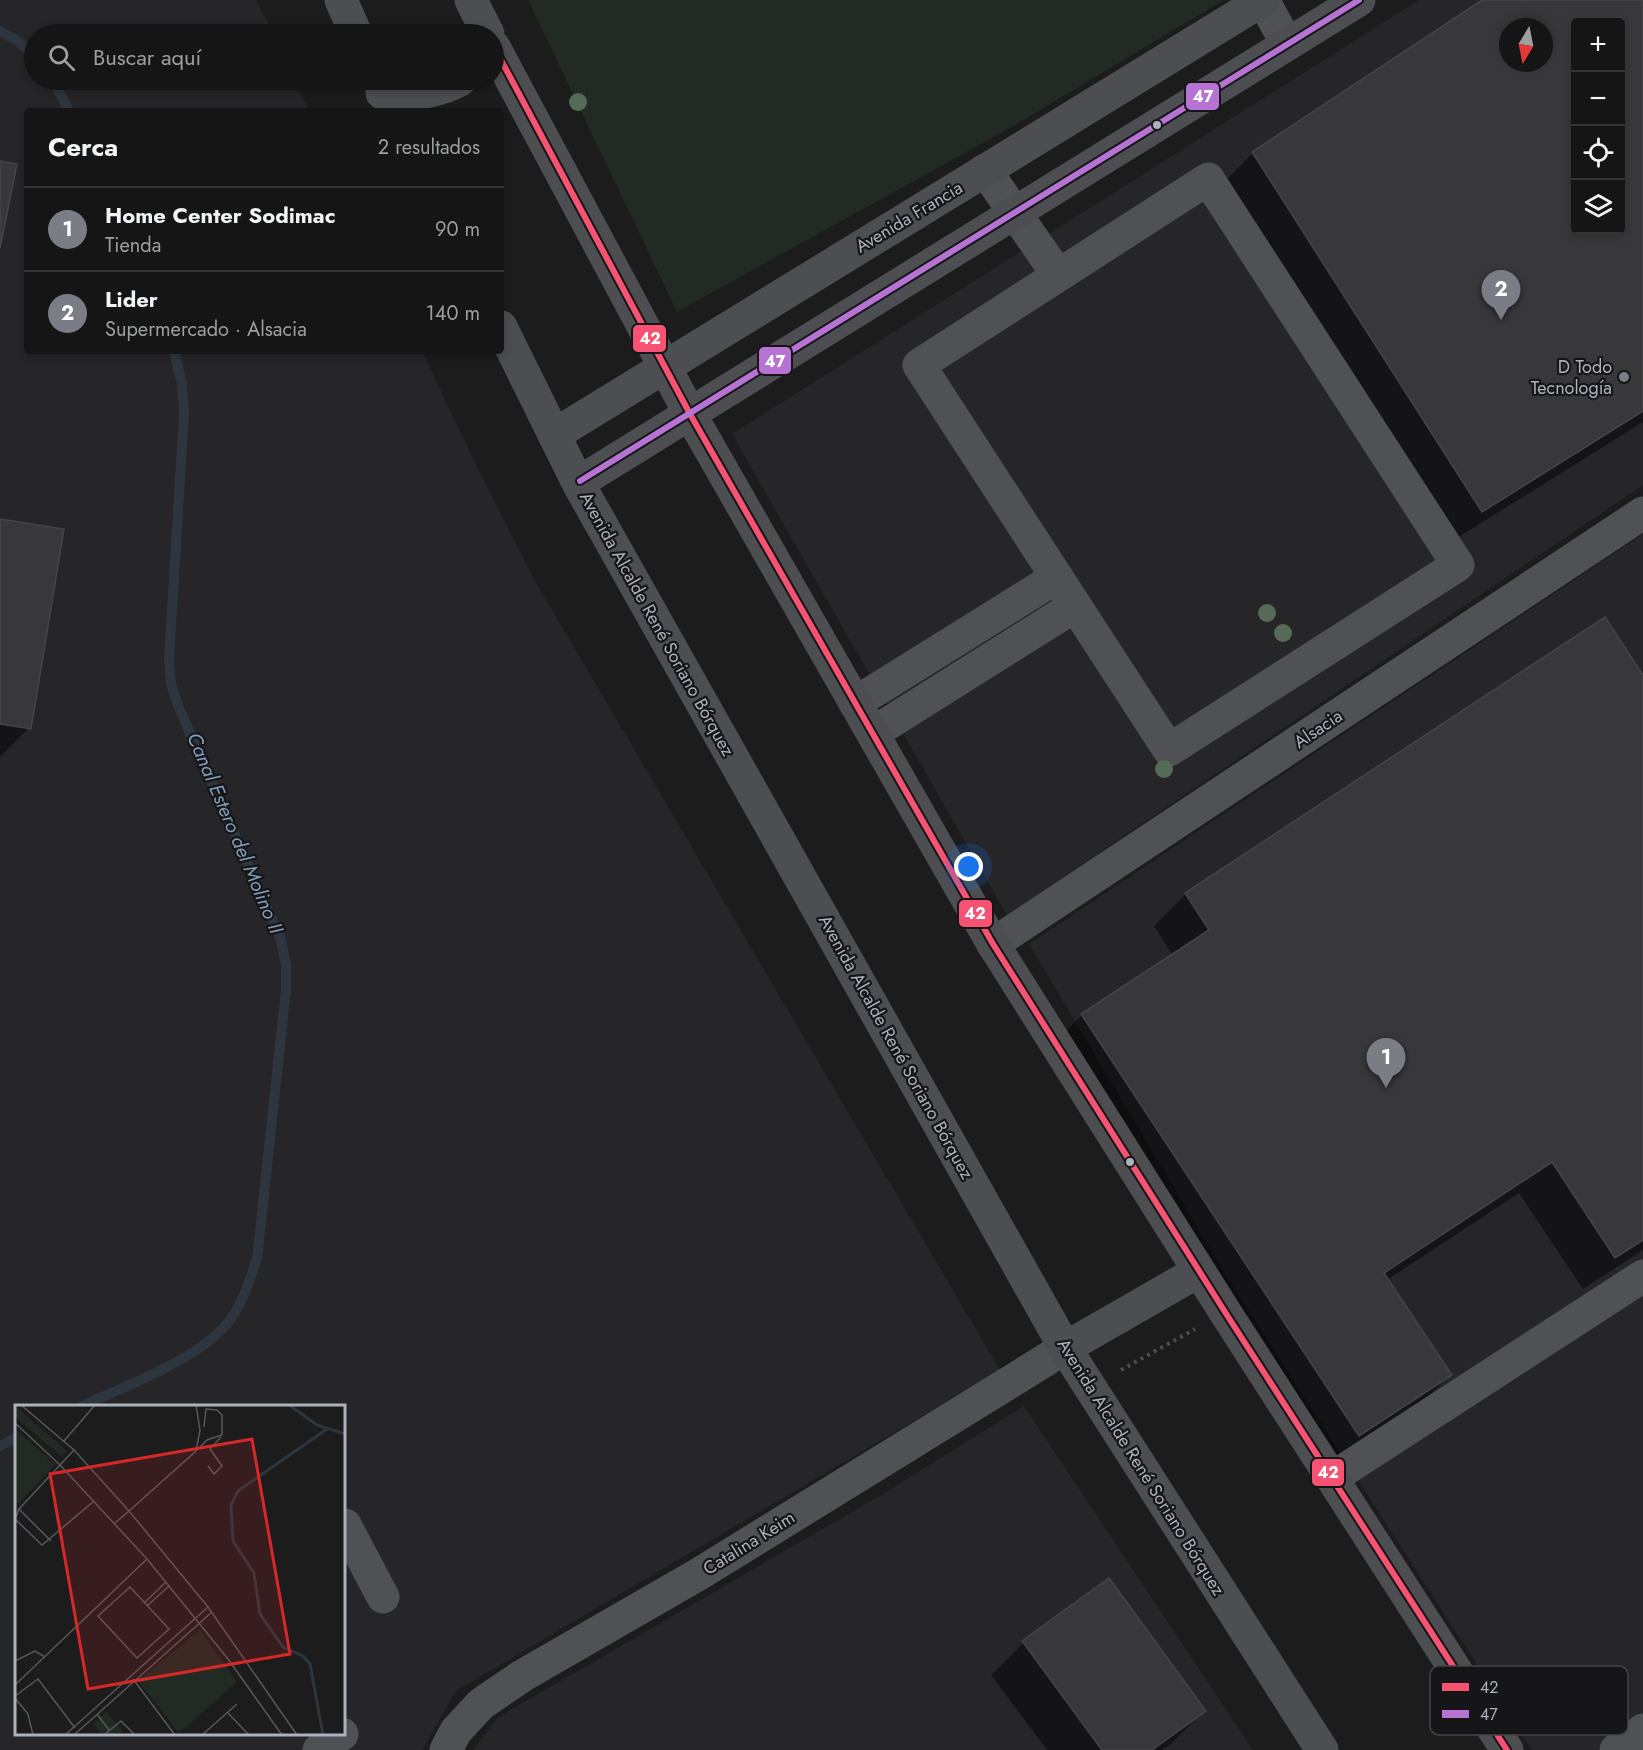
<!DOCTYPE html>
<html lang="es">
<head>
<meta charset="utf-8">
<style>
  :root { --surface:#151515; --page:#222; --text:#f1f3f6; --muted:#9d9fa0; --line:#343434; --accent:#7a7d85 }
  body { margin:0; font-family:Jost,sans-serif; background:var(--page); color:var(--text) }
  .controls { position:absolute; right:18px; top:18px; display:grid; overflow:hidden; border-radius:6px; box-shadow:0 3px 9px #0003 }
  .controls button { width:54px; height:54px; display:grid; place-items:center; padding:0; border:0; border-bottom:2px solid var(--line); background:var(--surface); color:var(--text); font:30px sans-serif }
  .compass { position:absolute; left:1499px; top:18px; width:54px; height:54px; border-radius:50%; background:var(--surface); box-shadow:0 3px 9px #0003; rotate:190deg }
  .you { position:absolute; left:969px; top:867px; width:21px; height:21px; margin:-15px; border:4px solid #fff; border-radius:50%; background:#1a73e8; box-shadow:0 0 0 9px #1a73e833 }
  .badge { display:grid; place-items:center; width:39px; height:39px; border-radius:50%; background:var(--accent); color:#fff; font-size:20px; font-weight:700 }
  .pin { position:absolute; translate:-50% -50px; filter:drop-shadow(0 2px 3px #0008) }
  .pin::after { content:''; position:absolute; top:32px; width:21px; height:18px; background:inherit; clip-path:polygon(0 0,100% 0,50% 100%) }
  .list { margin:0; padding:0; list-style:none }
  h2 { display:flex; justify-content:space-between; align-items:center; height:78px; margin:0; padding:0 24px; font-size:26px }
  h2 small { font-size:20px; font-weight:400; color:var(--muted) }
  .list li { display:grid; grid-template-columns:39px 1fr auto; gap:18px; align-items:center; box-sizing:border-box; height:84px; padding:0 24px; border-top:2px solid var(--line) }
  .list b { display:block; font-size:22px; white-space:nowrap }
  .list p { margin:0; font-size:20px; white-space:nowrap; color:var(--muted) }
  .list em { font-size:20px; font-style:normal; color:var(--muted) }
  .icon { flex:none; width:33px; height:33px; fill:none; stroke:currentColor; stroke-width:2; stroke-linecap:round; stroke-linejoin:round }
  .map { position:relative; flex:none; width:1643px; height:1750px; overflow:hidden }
  .search { position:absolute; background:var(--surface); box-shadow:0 3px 9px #0003; left:24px; top:24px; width:480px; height:66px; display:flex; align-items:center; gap:15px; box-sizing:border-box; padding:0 21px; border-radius:33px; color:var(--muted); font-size:22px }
  .panel { position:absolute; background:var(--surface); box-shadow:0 3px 9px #0003; left:24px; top:108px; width:480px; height:246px; border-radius:6px }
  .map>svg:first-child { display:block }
</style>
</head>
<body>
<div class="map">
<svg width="1643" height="1750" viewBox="0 0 1643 1750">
  <rect width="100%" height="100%" fill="#1c1c1c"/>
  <path fill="#262528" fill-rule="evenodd" d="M 0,0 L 256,0 L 273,34 L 34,34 L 34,80 L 294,80 L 309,111 L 27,111 L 27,351 L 422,351 L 479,471 L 535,581 L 1000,1370 L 456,1691 L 422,1750 L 0,1750 ZM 16,1406 L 344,1406 L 344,1734 L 16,1734 Z
    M 1419,0 L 1643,0 L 1643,485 L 1007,915 L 732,434 ZM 1576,22 L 1620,22 L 1620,230 L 1576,230 ZM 1508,27 L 1544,27 L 1544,63 L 1508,63 Z
    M 1643,534 L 1643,1750 L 1532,1750 L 1226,1275 L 1029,944 Z
    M 1024,1406 L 1253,1750 L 473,1750 L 497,1718 L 881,1495 Z"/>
  <path fill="#212a23" d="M 528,0 L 1224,0 L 1015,125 L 677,312 Z"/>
  <path fill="#0007" fill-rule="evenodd" d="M 1485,0 L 1643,0 L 1643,422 L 1449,543 L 1221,185 L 1253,153 ZM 1576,22 L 1620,22 L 1620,230 L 1576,230 ZM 1508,27 L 1544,27 L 1544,63 L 1508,63 Z
    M 0,520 L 29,728 L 0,757 Z
    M 1604,619 L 1643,678 L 1643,1250 L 1583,1289 L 1519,1193 L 1387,1280 L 1450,1375 L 1418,1407 L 1327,1467 L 1050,1047 L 1082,1015 L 1173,956 L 1154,926 L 1186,894 Z
    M 1109,1580 L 1204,1711 L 1172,1743 L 1162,1750 L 1047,1750 L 991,1675 L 1023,1643 Z"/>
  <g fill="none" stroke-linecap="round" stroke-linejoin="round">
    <path stroke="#2d363f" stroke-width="10" d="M 0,31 L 19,42 L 34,56
      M 53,80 L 69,111
      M 82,1406 C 126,1386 194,1361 226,1325 C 242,1306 249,1282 257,1259 L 286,989 L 286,964 L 280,937 L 179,708 L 171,684 L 169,659 L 184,413 L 182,384 L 174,351
      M 0,1446 L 16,1438"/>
  </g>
  <path fill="#38383a" stroke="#444548" stroke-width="1.5" fill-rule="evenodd" d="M 1482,0 L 1643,0 L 1643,411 L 1482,512 L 1252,152 ZM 1576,22 L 1620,22 L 1620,230 L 1576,230 ZM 1508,27 L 1544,27 L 1544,63 L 1508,63 Z
    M 0,161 L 17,164 L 0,248 Z
    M 0,519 L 64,529 L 31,729 L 0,724 Z
    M 1605,617 L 1643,675 L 1643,1240 L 1615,1258 L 1552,1162 L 1384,1273 L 1452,1375 L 1359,1436 L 1081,1014 L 1209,930 L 1185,893 Z
    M 1109,1578 L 1206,1711 L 1152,1750 L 1102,1750 L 1022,1641 Z"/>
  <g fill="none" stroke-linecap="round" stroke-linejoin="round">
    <path stroke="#4c4d50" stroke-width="4" stroke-dasharray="3 4.5" stroke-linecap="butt" d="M 1121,1370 L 1195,1329"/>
    <path stroke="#505155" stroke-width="33" d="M 1263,0 L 1287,44
      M 985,170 L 1058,275
      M 1208,179 L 1458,565 L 1169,750 L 919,365 Z
      M 855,703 L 1057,577
      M 873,733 L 1075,606
      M 993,944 L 1643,513
      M 1332,1478 L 1643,1276
      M 344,1526 L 345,1525 L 383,1597
      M 319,1750 L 342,1734
      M 446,1750 L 456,1731 L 481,1704 L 522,1676 L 699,1574 L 1065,1348
      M 1616,1750 L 1643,1730"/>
    <path stroke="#4d4e51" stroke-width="33" d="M 341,0 L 356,34
      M 471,0 L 488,34
      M 494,47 L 690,414 L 993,944 L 1225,1312 L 1507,1750
      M 382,93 C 410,96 435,93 460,80
      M 501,327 L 578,483 L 1065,1348 L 1322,1750
      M 554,435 L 1263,0
      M 578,483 L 1359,0
      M 1065,1348 L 1199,1271"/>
    <defs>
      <path id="bus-1" d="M 494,47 L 690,414 L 993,944 L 1225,1312 L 1507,1750"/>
      <path id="bus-2" d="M 580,481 L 1359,0"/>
    </defs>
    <use href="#bus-1" stroke="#161618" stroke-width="10"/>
    <use href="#bus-2" stroke="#161618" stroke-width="10"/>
    <use href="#bus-1" stroke="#f65372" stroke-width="6"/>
    <use href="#bus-2" stroke="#b673d3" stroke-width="6"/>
  </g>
  <g fill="#556a57">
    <circle cx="578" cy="102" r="9"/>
    <circle cx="1267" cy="613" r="9"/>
    <circle cx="1283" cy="633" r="9"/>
    <circle cx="1164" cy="769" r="9"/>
  </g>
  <g fill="#acb1bd" stroke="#161618" stroke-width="2">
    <circle cx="1157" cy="125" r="5"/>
    <circle cx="1130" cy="1162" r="5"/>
  </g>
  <circle fill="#7a7d85" stroke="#161618" stroke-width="2" cx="1624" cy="377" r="6"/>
  <g text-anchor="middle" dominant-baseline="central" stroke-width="4.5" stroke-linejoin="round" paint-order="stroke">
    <g font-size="18" fill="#acb1bd" stroke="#161618">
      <text transform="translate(909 217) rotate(-31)">Avenida Francia</text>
      <text transform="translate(657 624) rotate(61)">Avenida Alcalde René Soriano Bórquez</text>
      <text transform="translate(1318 729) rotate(-34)">Alsacia</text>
      <text transform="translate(896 1047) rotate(61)">Avenida Alcalde René Soriano Bórquez</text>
      <text transform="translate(1141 1467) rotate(58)">Avenida Alcalde René Soriano Bórquez</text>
      <text transform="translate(749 1543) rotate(-32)">Catalina Keim</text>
    </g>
    <g font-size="18" fill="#acb1bd" stroke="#161618" text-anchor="end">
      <text x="1612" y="367">D Todo<tspan x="1612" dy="21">Tecnología</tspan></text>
    </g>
    <g font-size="20" font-style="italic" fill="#829dba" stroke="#161618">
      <text transform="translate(235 833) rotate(67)">Canal Estero del Molino II</text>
    </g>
  </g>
  <g transform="translate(15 1405)">
    <rect width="330" height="330" fill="#1c1c1c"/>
    <path d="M 0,1 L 52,46 L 47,52 L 0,12 ZM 0,24 L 41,59 L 0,102 ZM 185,225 L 222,277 L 164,328 L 123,276 ZM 91,307 L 108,326 L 103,330 L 87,330 L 78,319 Z" fill="#212a23"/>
    <path fill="none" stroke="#2d363f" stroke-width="3" d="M 274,0 L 302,20 L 330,29M 308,330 L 295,259 L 288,251 L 268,242 L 245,209 L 239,168 L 218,136 L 216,100 L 223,86 L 312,24"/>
    <path fill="none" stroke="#56585c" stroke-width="1.5" d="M 6,0 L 59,45 L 114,106 L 193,202 L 282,330M 0,18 L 45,60 L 132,154 L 213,254 L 267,330M 49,36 L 80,0M 182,45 L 192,35 L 207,30 L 207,10 L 202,5 L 191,4 L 189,22M 45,60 L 59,45M 193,61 L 199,69 L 207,61 L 195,44 L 206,32M 4,104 L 0,114 L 27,140 L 79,96M 114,106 L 181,46 L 185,25 L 181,0M 100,118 L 114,106M 36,136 L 4,104 L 45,60M 115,182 L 154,224 L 122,253 L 83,211 ZM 129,198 L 151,177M 132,201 L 154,181M 0,256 L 20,246 L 30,252M 118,274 L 160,330M 0,280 L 132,154M 0,291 L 23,274 L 60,323M 0,293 L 13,309 L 18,330M 213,308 L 234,330M 82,309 L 94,325M 50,330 L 193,202M 59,330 L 197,207M 89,330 L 106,316 L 120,330M 187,330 L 222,299"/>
    <path fill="#d62828" fill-opacity="0.15" stroke="#d62828" stroke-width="3" d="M 237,34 L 275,249 L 73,284 L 35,69 Z"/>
    <rect width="330" height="330" fill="none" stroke="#acb1bd" stroke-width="3"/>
  </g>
  <rect x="1430" y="1666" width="198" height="69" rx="9" fill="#161618" stroke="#43444a" stroke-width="1.5"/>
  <rect x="1442" y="1683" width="27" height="8" fill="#f65372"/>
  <rect x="1442" y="1710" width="27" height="8" fill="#b673d3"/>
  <g font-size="16" fill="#acb1bd">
    <text x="1480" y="1693">42</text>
    <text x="1480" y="1720">47</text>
  </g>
  <g stroke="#161618" stroke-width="2">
    <rect x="1185" y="82" width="35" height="29" rx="6" fill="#b673d3"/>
    <rect x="632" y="324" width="35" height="29" rx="6" fill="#f65372"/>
    <rect x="758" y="346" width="34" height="29" rx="6" fill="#b673d3"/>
    <rect x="958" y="899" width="35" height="29" rx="6" fill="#f65372"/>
    <rect x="1311" y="1458" width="34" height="29" rx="6" fill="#f65372"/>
  </g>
  <g font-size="16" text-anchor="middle" font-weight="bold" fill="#fff">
    <text x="1203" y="102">47</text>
    <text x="650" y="344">42</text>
    <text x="775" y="367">47</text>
    <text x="975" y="919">42</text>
    <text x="1328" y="1478">42</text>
  </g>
</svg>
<div class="controls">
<button>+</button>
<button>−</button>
<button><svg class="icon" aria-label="locate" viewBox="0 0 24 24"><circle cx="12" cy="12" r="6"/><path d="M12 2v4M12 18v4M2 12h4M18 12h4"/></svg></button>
<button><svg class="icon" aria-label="layers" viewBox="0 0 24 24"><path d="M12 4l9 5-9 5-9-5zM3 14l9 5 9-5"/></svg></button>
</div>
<svg class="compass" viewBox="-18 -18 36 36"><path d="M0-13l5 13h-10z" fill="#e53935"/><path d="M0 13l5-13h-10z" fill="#9d9fa0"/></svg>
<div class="you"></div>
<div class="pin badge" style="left:1386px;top:1088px">1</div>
<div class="pin badge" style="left:1501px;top:320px">2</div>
<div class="search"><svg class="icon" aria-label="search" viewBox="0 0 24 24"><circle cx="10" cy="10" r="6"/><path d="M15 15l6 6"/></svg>Buscar aquí</div>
<section class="panel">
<h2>Cerca<small>2 resultados</small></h2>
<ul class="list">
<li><span class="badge">1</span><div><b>Home Center Sodimac</b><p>Tienda</p></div><em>90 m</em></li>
<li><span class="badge">2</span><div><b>Lider</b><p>Supermercado · Alsacia</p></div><em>140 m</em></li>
</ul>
</section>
</div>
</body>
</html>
